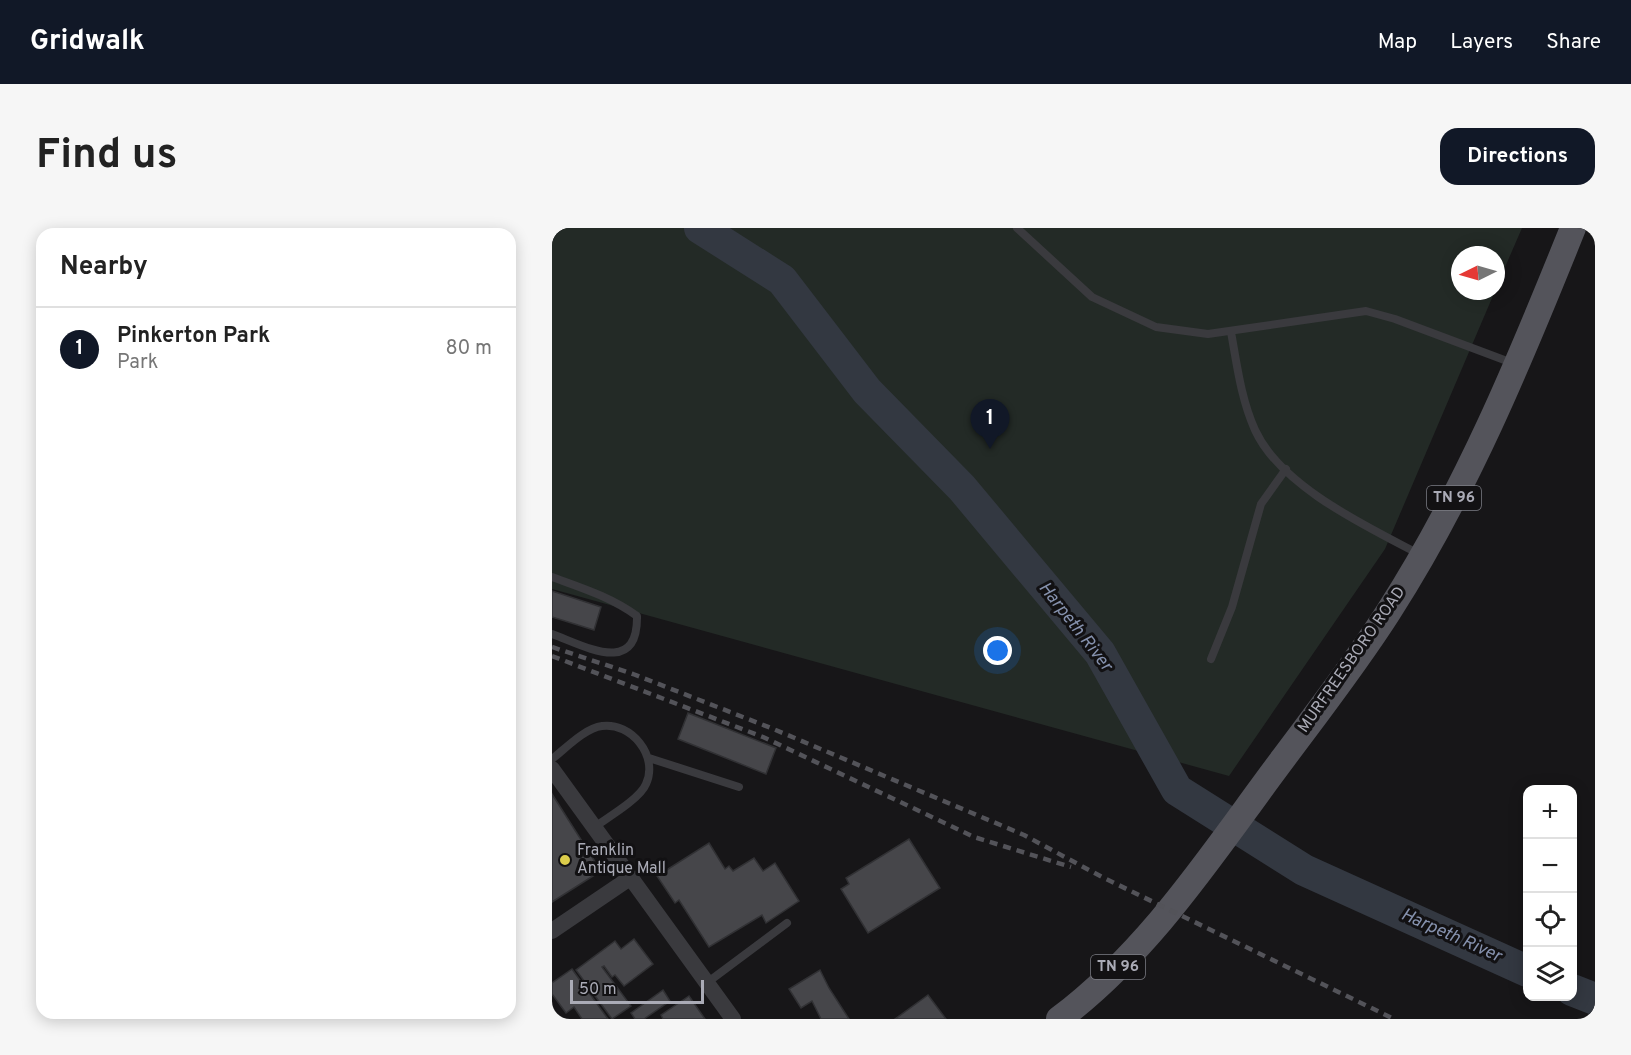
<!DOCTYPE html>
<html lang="en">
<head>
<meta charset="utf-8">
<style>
  :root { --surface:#fff; --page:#f6f6f6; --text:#222; --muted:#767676; --line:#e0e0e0; --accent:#111827 }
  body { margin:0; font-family:Overpass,sans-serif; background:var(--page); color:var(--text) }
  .controls { position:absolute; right:18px; bottom:18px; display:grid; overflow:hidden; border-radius:12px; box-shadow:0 3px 15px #0003 }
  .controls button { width:54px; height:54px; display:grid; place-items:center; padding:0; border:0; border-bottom:2px solid var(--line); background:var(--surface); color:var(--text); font:30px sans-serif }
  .compass { position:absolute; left:899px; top:18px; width:54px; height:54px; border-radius:50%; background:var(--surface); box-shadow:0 3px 15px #0003; rotate:265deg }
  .scale { position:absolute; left:18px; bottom:15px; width:134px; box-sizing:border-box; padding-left:6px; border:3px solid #aaabb6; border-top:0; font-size:16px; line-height:21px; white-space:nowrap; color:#aaabb6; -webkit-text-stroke:4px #121113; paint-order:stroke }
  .you { position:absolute; left:446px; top:423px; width:21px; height:21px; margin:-15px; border:4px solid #fff; border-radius:50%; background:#1a73e8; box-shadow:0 0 0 9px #1a73e833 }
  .badge { display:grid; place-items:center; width:39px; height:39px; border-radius:50%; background:var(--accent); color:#fff; font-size:20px; font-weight:700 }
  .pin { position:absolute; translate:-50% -50px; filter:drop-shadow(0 2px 3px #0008) }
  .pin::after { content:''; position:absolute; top:32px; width:21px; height:18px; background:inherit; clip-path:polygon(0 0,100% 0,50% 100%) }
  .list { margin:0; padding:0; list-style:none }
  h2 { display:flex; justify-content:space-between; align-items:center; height:78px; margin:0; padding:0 24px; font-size:26px }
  h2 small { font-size:20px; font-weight:400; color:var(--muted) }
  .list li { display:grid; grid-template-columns:39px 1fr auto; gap:18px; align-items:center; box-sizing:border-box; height:84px; padding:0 24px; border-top:2px solid var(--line) }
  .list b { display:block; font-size:22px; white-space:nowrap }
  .list p { margin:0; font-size:20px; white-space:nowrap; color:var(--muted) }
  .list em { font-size:20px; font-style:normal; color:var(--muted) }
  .icon { flex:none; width:33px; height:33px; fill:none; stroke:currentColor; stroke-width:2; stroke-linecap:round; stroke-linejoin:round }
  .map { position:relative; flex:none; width:1043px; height:791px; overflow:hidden; border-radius:18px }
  header { display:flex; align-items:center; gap:36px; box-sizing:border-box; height:84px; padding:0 30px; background:var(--accent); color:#fff }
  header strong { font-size:28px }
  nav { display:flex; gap:33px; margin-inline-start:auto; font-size:21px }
  .intro { display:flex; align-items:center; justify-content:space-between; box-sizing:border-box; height:144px; padding:0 36px }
  h1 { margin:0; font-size:42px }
  .button { padding:15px 27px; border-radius:18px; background:var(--accent); color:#fff; font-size:21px; font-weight:700 }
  main { display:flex; gap:36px; padding:0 36px }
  aside { flex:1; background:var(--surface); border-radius:18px; box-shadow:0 3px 15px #0003 }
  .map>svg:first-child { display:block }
</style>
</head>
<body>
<header>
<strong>Gridwalk</strong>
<nav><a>Map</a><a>Layers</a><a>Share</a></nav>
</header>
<div class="intro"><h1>Find us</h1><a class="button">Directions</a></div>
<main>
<aside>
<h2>Nearby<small></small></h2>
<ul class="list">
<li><span class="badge">1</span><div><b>Pinkerton Park</b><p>Park</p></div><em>80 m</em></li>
</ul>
</aside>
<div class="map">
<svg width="1043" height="791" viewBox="0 0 1043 791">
  <rect width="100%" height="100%" fill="#171618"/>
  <path fill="#232a26" d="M 0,0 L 970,0 L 944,60 L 944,27 L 908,27 L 908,63 L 943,63 L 833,321 L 677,548 L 0,361 Z"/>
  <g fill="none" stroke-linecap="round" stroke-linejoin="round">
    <path stroke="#333841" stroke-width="32" d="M 148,0 L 230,52 L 315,163 L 410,260 L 548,425 L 625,562 L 752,642 L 975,743
      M 1020,762 L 1043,771"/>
  </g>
  <path fill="#46464a" stroke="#313134" stroke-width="1.5" d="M 0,363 L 49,379 L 42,402 L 0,389 Z
    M 136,485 L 224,520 L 214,546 L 126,511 Z
    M 0,566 L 49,643 L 0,674 Z
    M 357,611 L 388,660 L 316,705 L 289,661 L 297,656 L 294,650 Z
    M 157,615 L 173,641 L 177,638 L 181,643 L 202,630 L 211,643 L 223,635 L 247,673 L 214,695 L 210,687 L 157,719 L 127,672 L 123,675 L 105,648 Z
    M 82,711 L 101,736 L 72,758 L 63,747 L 60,749 L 52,738 L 50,739 L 79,778 L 60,791 L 24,742 L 63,713 L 69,721 Z
    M 20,741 L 56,791 L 30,791 L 22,779 L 14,785 L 0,766 L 0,755 Z
    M 268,742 L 277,760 L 297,791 L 269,791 L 260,773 L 249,780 L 237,761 Z
    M 111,762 L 118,773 L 92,791 L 83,791 L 79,785 Z
    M 376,767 L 394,791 L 343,791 Z
    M 137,768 L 153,791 L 111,791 L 109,787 Z"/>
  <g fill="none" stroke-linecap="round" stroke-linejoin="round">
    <path stroke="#3a3a3e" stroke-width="8" d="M 465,0 L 540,69 L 604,99 L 656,106 L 814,83 L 843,91 L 963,136
      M 679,104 C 685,137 689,171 703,202 C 729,259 816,299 869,327
      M 0,349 C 30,360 59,369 85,388 C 86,449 33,418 0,406
      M 659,431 L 680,379 L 709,276 L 734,241
      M 97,530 L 187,559
      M 0,531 C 13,521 33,500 50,498 C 79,494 107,528 94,556 C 88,571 55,590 41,600
      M 156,754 L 235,695"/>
    <path stroke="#3a3a3e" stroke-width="16" d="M 0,541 L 181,791
      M 0,703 L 78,650"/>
    <path stroke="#54545b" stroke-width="26" d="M 507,791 C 588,730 646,647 705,566 C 749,505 797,446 837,383 C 914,263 968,132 1021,0"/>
    <path stroke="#535359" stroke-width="4.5" stroke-dasharray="8 6" stroke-linecap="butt" d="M 0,419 L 81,446 L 219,500 L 472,607 L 550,649 L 842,791
      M 0,428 L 211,509 L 422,609 L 519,639"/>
  </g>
  <circle fill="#dccd4b" stroke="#121113" stroke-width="2" cx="13" cy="632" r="6"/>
  <g text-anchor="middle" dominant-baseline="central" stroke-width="6" stroke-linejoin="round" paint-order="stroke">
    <g fill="#121113" stroke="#7c7d85" stroke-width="1.5">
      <rect x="875" y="258" width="54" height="24" rx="4.5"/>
      <rect x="539" y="727" width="54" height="24" rx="4.5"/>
    </g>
    <g font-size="15" font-weight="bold" fill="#aaabb6">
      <text x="902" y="270">TN 96</text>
      <text x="566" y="739">TN 96</text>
    </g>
    <g font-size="16" fill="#aaabb6" stroke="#121113">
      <text transform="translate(800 432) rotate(-55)">MURFREESBORO ROAD</text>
    </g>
    <g font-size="16" fill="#aaabb6" stroke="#121113" text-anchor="start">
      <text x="25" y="623">Franklin<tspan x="25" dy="18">Antique Mall</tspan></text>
    </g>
    <g font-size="18" font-style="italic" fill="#8591ad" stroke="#121113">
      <text transform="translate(523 399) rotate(52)">Harpeth River</text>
      <text transform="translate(899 708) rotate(24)">Harpeth River</text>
    </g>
  </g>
</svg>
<div class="controls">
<button>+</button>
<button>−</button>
<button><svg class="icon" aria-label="locate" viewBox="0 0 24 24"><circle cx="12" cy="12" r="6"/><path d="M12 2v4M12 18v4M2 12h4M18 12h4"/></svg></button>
<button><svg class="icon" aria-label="layers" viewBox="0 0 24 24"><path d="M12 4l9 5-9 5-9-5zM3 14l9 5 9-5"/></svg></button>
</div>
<svg class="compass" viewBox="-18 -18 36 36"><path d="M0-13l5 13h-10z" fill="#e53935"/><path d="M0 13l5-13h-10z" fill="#767676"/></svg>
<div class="scale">50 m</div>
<div class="you"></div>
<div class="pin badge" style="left:438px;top:221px">1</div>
</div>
</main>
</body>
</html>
